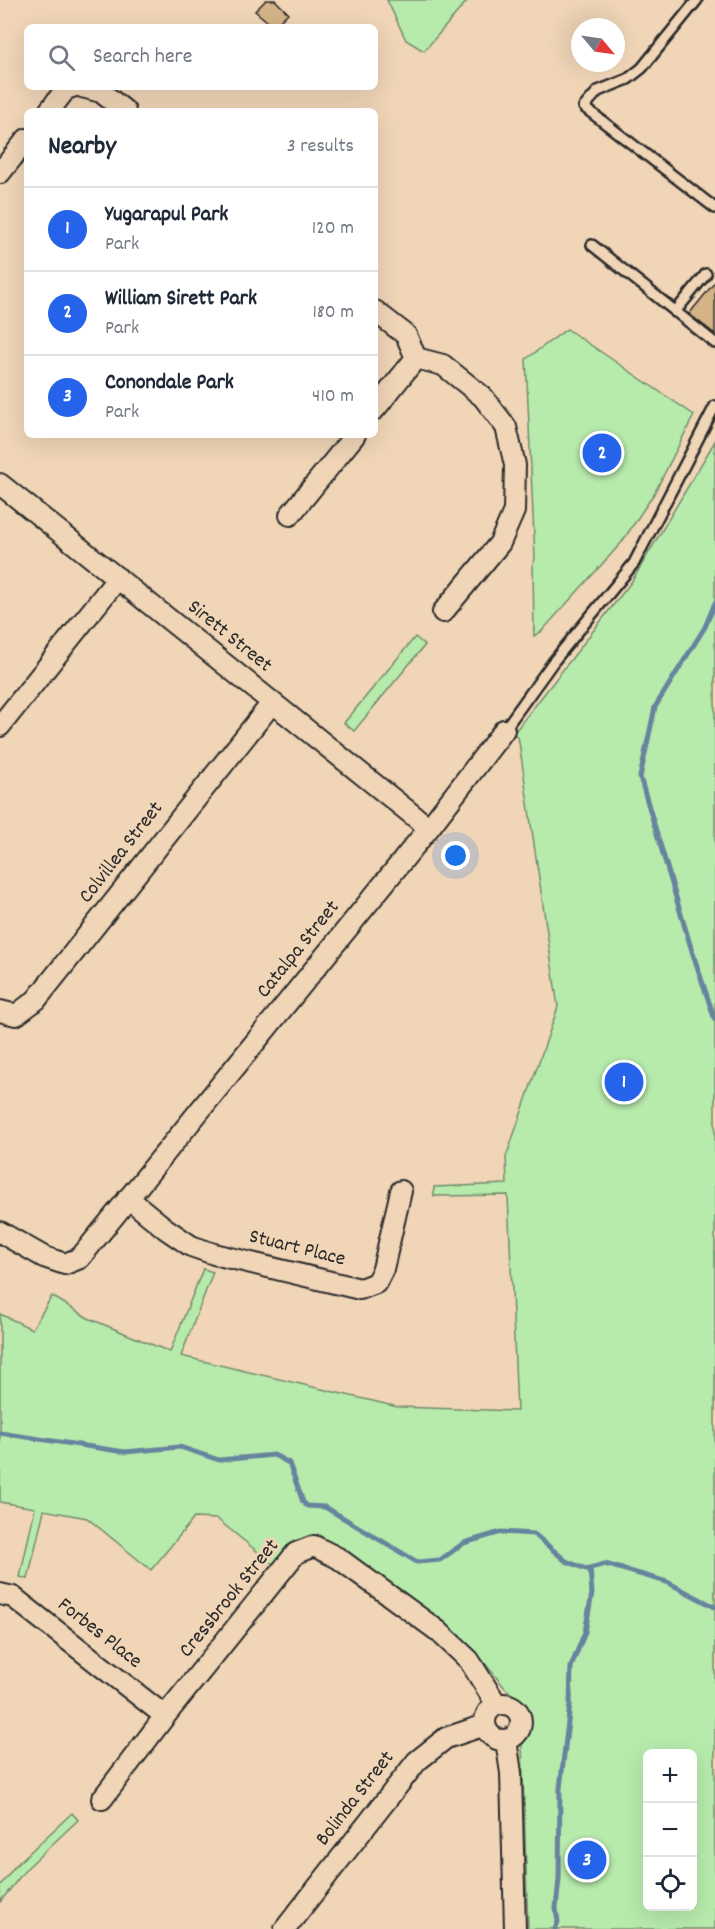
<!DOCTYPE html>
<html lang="en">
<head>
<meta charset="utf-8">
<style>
  :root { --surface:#fff; --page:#f2f2f3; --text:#1f2937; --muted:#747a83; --line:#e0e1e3; --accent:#2563eb }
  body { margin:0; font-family:Dekko,sans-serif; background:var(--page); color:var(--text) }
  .controls { position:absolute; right:18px; bottom:18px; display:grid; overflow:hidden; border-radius:9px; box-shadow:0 6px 24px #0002 }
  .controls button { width:54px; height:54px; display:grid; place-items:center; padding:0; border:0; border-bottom:2px solid var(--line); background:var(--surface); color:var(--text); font:30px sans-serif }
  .compass { position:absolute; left:571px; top:18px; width:54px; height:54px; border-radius:50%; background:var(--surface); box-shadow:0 6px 24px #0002; rotate:119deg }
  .you { position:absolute; left:456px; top:856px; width:21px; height:21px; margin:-15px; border:4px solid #fff; border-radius:50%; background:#1a73e8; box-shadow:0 0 0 9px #1a73e833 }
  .badge { display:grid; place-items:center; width:39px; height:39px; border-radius:50%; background:var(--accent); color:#fff; font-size:20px; font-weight:700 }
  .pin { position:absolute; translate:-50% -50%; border:3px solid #fff; box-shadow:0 2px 6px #0006 }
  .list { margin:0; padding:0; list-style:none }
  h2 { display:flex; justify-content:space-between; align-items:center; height:78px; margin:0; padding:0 24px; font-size:26px }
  h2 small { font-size:20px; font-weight:400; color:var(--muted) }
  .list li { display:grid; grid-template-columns:39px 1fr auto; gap:18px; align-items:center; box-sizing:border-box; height:84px; padding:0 24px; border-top:2px solid var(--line) }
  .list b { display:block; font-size:22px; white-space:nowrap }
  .list p { margin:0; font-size:20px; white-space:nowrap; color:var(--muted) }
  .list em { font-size:20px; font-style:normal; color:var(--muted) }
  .icon { flex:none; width:33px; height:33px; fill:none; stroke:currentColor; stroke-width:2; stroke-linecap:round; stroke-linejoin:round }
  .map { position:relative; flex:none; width:715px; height:1929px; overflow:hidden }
  .search { position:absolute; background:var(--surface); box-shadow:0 6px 24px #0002; left:24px; top:24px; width:354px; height:66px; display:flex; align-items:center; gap:15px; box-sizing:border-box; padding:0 21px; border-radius:9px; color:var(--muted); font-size:22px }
  .panel { position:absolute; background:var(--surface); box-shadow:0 6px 24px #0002; left:24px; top:108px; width:354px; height:330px; border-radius:9px }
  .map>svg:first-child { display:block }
</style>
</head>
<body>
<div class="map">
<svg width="715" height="1929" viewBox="0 0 715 1929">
  <rect width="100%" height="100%" fill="#f0d5b7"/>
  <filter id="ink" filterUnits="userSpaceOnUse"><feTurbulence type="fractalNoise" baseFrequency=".0167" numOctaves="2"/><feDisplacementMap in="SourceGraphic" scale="12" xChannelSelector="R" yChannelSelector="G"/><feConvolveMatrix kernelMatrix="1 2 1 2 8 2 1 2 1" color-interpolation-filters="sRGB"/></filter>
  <g filter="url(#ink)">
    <path fill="#b7ebac" stroke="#718b6c" stroke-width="1.5" fill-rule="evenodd" d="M 387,0 L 468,0 L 424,51 L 406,40 Z
      M 567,329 L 694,415 L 655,492 L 622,542 L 541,632 L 534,636 L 533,564 L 535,559 L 526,359 Z
      M 715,441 L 715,1929 L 528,1929 L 522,1745 C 529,1732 530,1723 528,1708 L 505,1688 L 475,1651 L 448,1627 L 318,1534 L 287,1547 L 274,1565 L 217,1519 L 194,1518 L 151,1570 L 87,1518 L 44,1510 L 28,1579 L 20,1577 L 35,1508 L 0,1502 L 0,1314 L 32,1329 L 52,1296 L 88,1318 L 170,1352 L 203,1269 L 213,1272 L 181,1356 L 398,1407 L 517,1411 L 508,1195 L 434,1196 L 434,1187 L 507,1184 L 506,1157 L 558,1007 L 519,742 L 518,737 L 513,734 L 632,581 ZM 648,1754 L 692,1754 L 692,1906 L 648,1906 Z
      M 415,637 L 425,645 L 354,731 L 344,723 Z
      M 72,1813 L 78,1820 L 26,1869 L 0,1902 L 0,1886 L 15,1866 Z"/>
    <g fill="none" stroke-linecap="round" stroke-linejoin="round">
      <path stroke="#66849d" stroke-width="5" d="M 715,603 L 705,627 L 655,707 L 640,777 L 692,951 L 715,1020
        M 0,1433 L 125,1452 L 180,1447 L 219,1460 L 274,1455 L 289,1463 L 303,1502 L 307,1506 L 325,1507 L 417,1562 L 440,1560 L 464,1543 L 501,1532 L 534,1534 L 566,1561 L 586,1569 L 605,1564 L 667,1582 L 715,1607
        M 555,1929 L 558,1922 L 556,1908 L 559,1879 L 560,1788 L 570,1705 L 571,1667 L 585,1632 L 592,1593 L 590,1568"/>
    </g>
    <path fill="#d4b487" stroke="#2b2b2b" stroke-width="1.5" d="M 266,0 L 275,0 L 288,13 L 274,27 L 255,11 Z
      M 715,282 L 715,334 L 689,314 Z"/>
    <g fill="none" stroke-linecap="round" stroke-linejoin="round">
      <defs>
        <path id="lane" d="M 697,0 L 642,68 L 628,79 L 598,91 L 584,107 L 715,208
          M 592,245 L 715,343
          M 675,312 L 706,274
          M 504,730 L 553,662 L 634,563 L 715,406"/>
        <path id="street" d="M 82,87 L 101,92 L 125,111
          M 49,111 L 66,89 L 72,87
          M 0,173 L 27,139
          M 375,311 L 406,335 L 416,358 L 443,365 L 483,397 L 506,427 L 515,465 L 514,511 L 500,543 L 443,612
          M 375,409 L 416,358
          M 0,484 L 429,828
          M 290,515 L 355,435
          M 0,726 L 118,578
          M 0,1011 L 16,1015 L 36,1000 L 272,703
          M 128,1198 L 166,1229 L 191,1246 L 214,1254 L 360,1289 L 376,1283 L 383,1269 L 401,1191
          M 0,1232 L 44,1257 L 65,1264 L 80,1258 L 429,828 L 504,730
          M 0,1594 L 13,1597 L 165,1716
          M485 1722a18 18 0 1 1 36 0a18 18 0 1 1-36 0Z
          M 506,1740 L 511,1773 L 515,1929
          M 102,1799 L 165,1716 L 296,1553 L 314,1546 L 338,1558 L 438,1631 L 469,1660 L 497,1705
          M 285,1929 L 417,1761 L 446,1738 L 485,1725"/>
      </defs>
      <use href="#lane" stroke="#2b2b2b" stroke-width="14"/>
      <use href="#street" stroke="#2b2b2b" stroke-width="24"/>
      <use href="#lane" stroke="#f0d5b7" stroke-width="9"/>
      <use href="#street" stroke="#f0d5b7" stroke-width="20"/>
    </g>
  </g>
  <g text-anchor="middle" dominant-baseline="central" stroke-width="6" stroke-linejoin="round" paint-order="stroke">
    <g font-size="21" fill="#2b2b2b" stroke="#f0d5b7">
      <text transform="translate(229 637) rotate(39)">Sirett Street</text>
      <text transform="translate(122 853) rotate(-52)">Colvillea Street</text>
      <text transform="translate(299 950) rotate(-51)">Catalpa Street</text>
      <text transform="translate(297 1249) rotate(14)">Stuart Place</text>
      <text transform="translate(230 1599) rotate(-51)">Cressbrook Street</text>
      <text transform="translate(99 1634) rotate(38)">Forbes Place</text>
      <text transform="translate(356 1799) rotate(-52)">Bolinda Street</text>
    </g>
  </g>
</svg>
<div class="controls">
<button>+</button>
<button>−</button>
<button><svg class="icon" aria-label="locate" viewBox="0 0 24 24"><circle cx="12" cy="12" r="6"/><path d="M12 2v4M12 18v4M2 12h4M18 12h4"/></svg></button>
</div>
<svg class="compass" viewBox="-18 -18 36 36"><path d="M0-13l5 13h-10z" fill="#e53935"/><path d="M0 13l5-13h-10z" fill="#747a83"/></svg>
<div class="you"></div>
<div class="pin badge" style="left:624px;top:1082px">1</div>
<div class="pin badge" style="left:602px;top:453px">2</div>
<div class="pin badge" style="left:587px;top:1860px">3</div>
<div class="search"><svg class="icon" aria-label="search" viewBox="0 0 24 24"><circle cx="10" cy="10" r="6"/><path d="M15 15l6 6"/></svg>Search here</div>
<section class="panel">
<h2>Nearby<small>3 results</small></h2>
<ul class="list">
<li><span class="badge">1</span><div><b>Yugarapul Park</b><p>Park</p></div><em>120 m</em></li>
<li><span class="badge">2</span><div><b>William Sirett Park</b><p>Park</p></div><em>180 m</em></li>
<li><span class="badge">3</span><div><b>Conondale Park</b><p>Park</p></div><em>410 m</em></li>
</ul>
</section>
</div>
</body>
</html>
